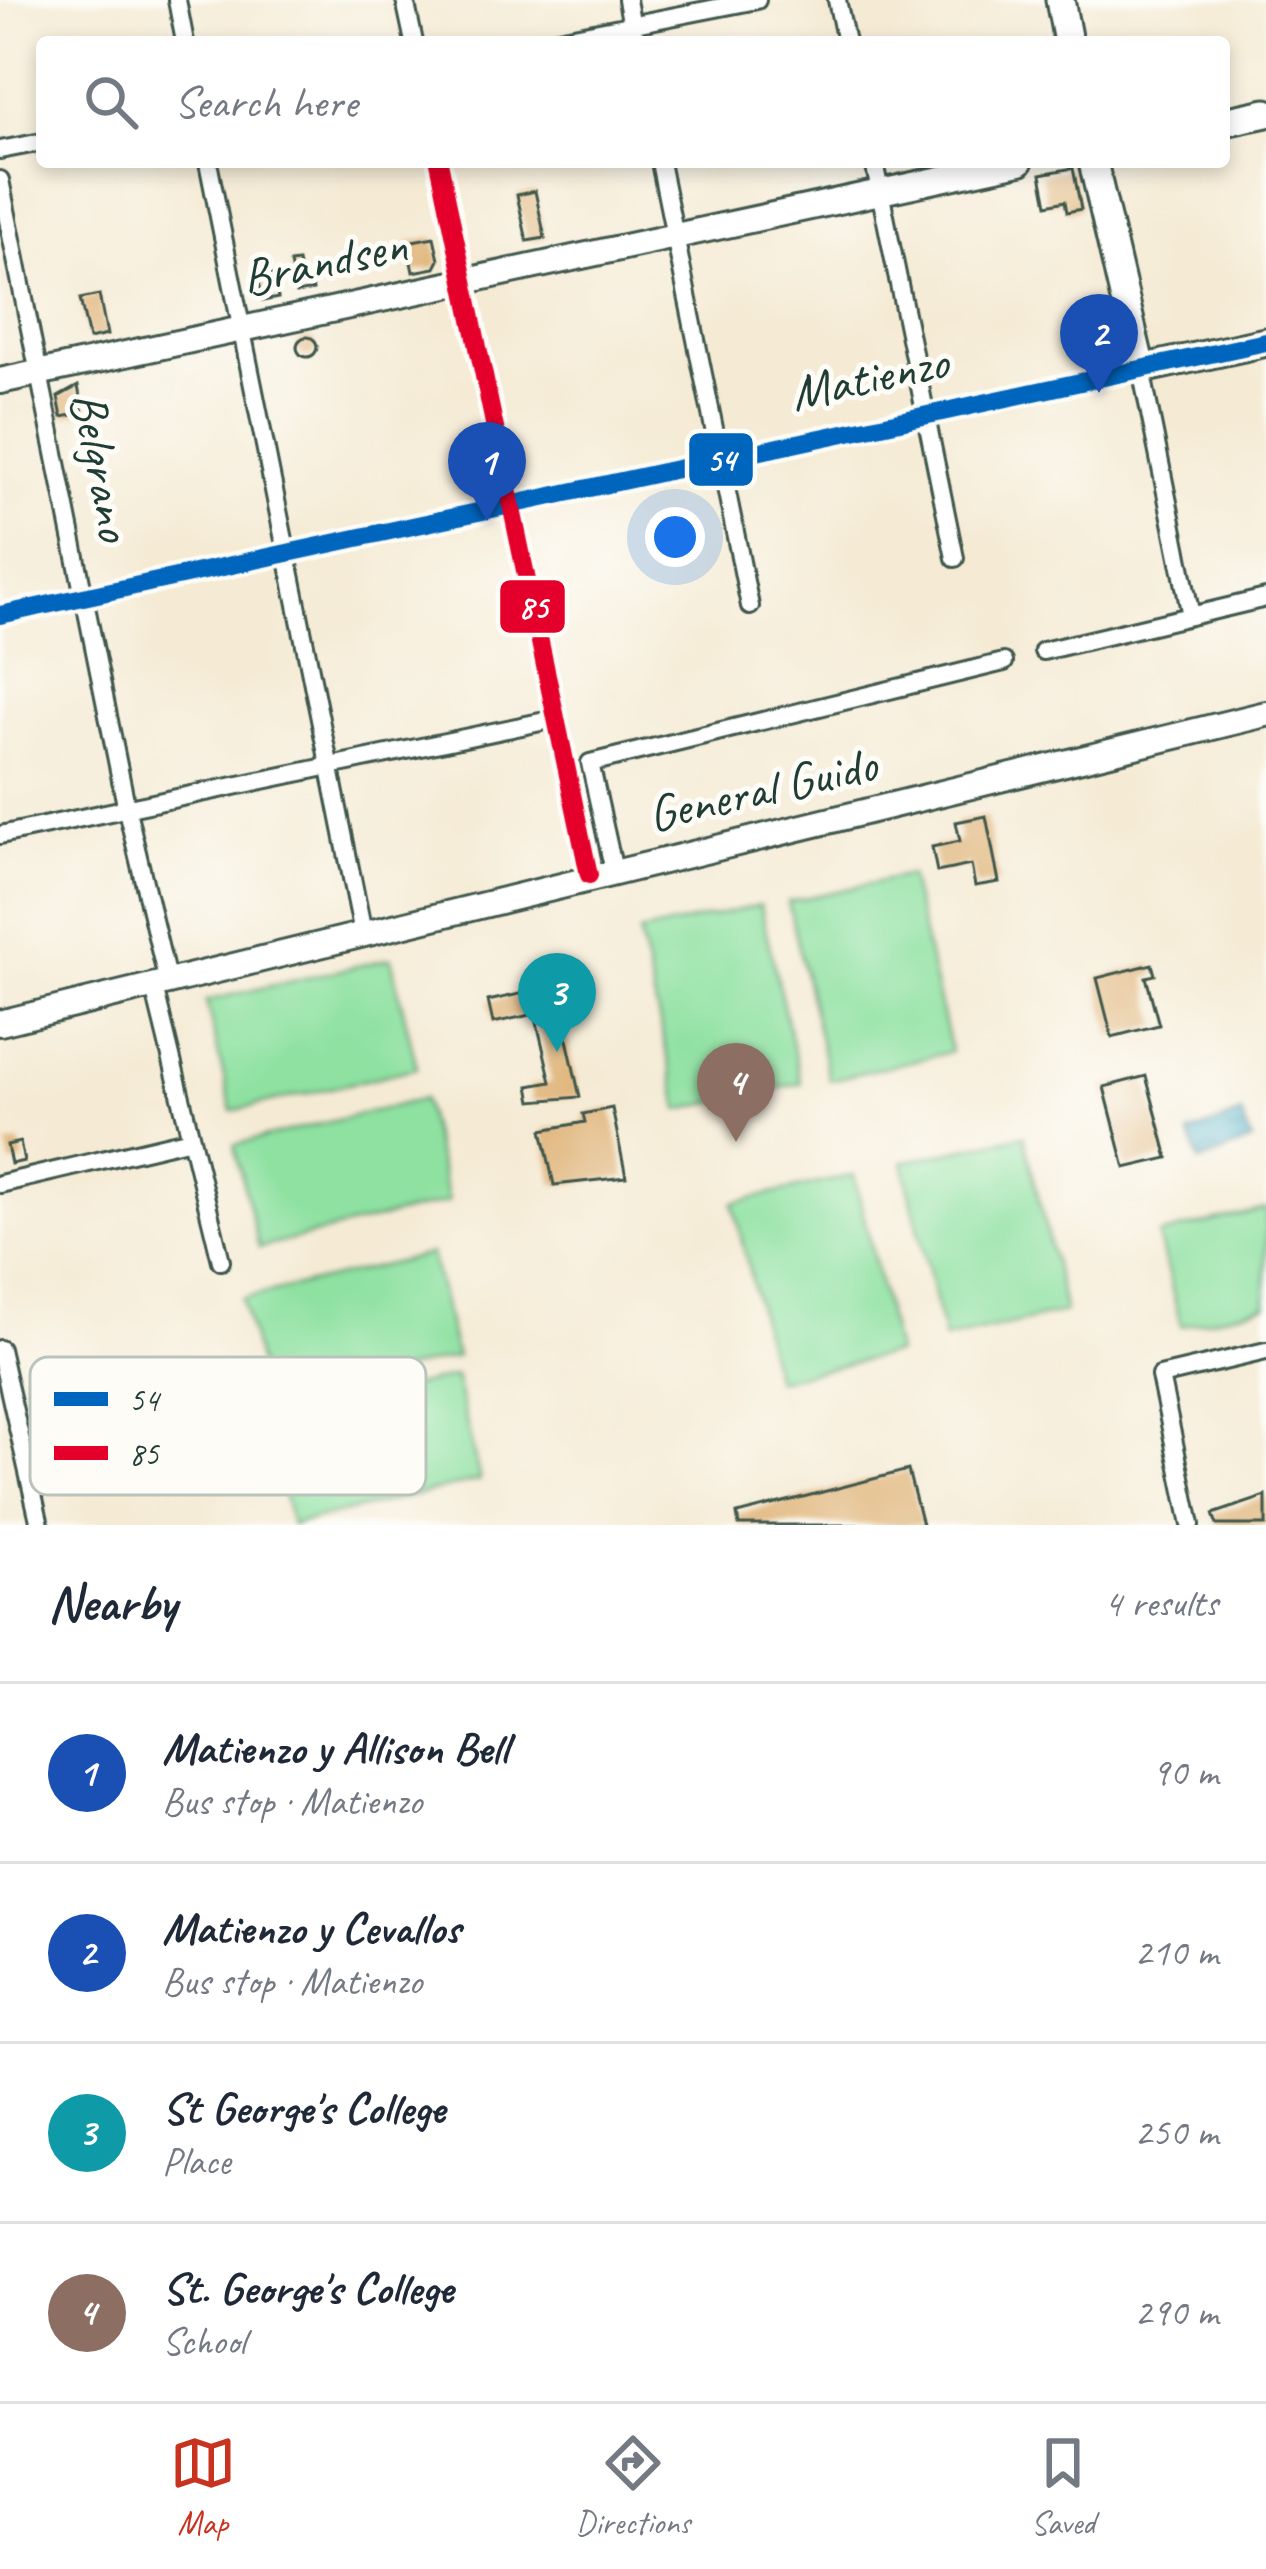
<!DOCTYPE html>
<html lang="en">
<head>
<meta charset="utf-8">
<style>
  :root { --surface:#fff; --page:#f6f6f7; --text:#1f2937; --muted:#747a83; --line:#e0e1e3; --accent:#c8321e }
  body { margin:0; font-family:Caveat,sans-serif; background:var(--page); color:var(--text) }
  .you { position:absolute; left:675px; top:537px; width:42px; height:42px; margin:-30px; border:9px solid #fff; border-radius:50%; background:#1a73e8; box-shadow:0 0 0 18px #1a73e833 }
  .badge { display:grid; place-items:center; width:78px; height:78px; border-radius:50%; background:var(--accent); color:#fff; font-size:39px; font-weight:700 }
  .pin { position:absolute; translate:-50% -99px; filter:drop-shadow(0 3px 6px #0008) }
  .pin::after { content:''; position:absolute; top:63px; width:42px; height:36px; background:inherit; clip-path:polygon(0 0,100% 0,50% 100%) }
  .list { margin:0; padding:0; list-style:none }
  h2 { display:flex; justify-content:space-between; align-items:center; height:156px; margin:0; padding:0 48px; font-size:51px }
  h2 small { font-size:39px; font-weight:400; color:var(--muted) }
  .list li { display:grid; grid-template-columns:78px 1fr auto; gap:36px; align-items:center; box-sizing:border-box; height:180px; padding:0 48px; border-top:3px solid var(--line) }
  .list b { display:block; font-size:45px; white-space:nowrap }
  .list p { margin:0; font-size:39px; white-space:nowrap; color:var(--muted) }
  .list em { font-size:39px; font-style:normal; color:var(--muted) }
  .icon { flex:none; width:66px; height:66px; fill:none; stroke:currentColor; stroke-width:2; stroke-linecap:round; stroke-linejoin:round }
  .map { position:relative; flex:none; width:1266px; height:1525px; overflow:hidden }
  .search { position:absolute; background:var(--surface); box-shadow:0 6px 18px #0003; left:36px; right:36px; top:36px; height:132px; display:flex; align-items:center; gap:30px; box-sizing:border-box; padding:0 42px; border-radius:12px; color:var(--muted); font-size:45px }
  .sheet { height:876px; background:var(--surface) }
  nav { display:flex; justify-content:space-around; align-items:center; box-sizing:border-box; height:168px; border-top:3px solid var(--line); background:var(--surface); font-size:33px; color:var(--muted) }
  nav a { display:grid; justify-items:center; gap:6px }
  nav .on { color:var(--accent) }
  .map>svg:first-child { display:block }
</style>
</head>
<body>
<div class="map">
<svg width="1266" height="1525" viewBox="0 0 1266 1525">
  <defs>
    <pattern id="water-waves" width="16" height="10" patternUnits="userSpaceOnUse" patternTransform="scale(3)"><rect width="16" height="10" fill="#47abc7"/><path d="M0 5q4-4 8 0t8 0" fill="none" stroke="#3b8ca2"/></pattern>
  </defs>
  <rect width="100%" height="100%" fill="#fdfcf7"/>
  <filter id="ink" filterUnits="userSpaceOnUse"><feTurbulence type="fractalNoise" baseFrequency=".00833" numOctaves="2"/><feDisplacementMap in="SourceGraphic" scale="24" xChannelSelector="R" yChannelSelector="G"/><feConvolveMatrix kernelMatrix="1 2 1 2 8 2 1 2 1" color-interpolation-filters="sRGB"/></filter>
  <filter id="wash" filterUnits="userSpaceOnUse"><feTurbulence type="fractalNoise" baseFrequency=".004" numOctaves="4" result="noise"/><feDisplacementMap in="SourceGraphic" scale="48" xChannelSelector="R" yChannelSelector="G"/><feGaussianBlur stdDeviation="2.7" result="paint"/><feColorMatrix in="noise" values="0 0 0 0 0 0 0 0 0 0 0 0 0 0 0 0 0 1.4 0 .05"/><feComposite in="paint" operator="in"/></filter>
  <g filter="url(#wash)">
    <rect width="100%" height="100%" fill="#f5ebd5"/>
    <path fill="#8ee1a1" stroke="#568f6a" stroke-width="3" d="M 909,875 L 951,1052 L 829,1080 L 788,902 Z
      M 760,905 L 801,1083 L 680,1110 L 639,933 Z
      M 391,958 L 417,1068 L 232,1111 L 206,1001 Z
      M 423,1099 L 448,1202 L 259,1248 L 234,1145 Z
      M 1024,1135 L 1065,1312 L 944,1340 L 903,1162 Z
      M 854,1175 L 896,1353 L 775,1380 L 733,1203 Z
      M 1266,1209 L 1266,1305 L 1181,1326 L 1158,1235 Z
      M 431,1254 L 456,1357 L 267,1402 L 242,1299 Z
      M 455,1376 L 480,1480 L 291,1525 L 266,1422 Z"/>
    <path fill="url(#water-waves)" stroke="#33747e" stroke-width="3" d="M 1241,1114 L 1252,1141 L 1200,1162 L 1189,1134 Z"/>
    <g id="blocks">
      <path fill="#e1b880" d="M 1073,168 L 1081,209 L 1067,212 L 1065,201 L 1047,205 L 1041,174 Z
        M 535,191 L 545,238 L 527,241 L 517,195 Z
        M 434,237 L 439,260 L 435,268 L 413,272 L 407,242 Z
        M 298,262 L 302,281 L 311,280 L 313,290 L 296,293 L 290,263 Z
        M 273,275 L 278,298 L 263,301 L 258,277 Z
        M 99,295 L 107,335 L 89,339 L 80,299 Z
        M297 347a10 10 0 1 1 20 0a10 10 0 1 1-20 0Z
        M 78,386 L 83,413 L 62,417 L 58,397 Z
        M 986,816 L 999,882 L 975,886 L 971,865 L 937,872 L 932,847 L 960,841 L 956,822 Z
        M 1152,964 L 1155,975 L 1146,977 L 1159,1025 L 1112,1037 L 1097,978 Z
        M 555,986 L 580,1097 L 532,1101 L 529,1086 L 551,1082 L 535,1014 L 493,1023 L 488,1001 Z
        M 1146,1076 L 1168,1158 L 1125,1168 L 1104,1087 Z
        M 612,1108 L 626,1177 L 554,1185 L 542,1130 L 585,1122 L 583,1114 Z
        M 20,1142 L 24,1161 L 11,1164 L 7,1145 Z
        M 908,1470 L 922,1525 L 739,1525 L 737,1514 Z
        M 1266,1496 L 1266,1525 L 1217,1525 L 1213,1514 Z"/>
    </g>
  </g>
  <g filter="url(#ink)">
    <use href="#blocks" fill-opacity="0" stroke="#3f574c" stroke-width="3"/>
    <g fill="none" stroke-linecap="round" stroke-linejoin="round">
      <defs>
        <path id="street" d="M 177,0 L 185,42
          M 405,0 L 414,42
          M 627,0 L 635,42
          M 837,0 L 846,42
          M 543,42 L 757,0
          M 0,150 L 42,142
          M 208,162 L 363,933
          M 439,162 L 589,875
          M 660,162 L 750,606
          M 874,162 L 955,558
          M 0,180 L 127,810 L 167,979
          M 0,615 L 1141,369 L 1191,616
          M 1043,651 L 1266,598
          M 0,835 L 555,719
          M 614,871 L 590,763 L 1004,662
          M 153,983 L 221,1261
          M 0,1184 L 191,1139
          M 0,1349 L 40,1525
          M 1191,1525 L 1160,1376 L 1266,1351"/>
        <path id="secondary" d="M 0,381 L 1020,162
          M 0,1023 L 1266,714"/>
        <path id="primary" d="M 1060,0 L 1068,42
          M 1224,122 L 1266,113
          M 1093,162 L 1141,369 L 1266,342"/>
      </defs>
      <use href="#street" stroke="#3f574c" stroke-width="22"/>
      <use href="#secondary" stroke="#3f574c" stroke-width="30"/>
      <use href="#primary" stroke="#3f574c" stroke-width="33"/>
      <use href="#street" stroke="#fff" stroke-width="16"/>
      <use href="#secondary" stroke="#fff" stroke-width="24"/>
      <use href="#primary" stroke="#fff" stroke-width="27"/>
      <defs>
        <path id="bus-1" d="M 0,615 L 1266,342"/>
        <path id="bus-2" d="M 439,162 L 589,875"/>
      </defs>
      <use href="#bus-1" stroke="#fdfcf7" stroke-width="27"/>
      <use href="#bus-2" stroke="#fdfcf7" stroke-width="27"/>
      <use href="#bus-1" stroke="#0065bd" stroke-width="18"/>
      <use href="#bus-2" stroke="#e4002b" stroke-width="18"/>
    </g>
  </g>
  <g text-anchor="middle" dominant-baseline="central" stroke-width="10" stroke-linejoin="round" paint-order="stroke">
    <g font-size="51" fill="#1f3d34" stroke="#fdfcf7">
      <text transform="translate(324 261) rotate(-12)">Brandsen</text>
      <text transform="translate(869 377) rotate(-12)">Matienzo</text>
      <text transform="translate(102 466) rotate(79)">Belgrano</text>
      <text transform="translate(762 789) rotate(-13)">General Guido</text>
    </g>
  </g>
  <rect x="30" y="1357" width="396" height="138" rx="18" fill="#fdfcf7" stroke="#bac3bc" stroke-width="3"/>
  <rect x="54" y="1392" width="54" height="14" fill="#0065bd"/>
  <rect x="54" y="1446" width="54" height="14" fill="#e4002b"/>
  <g font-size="33" fill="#1f3d34">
    <text x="129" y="1411">54</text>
    <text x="129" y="1465">85</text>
  </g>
  <g stroke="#fdfcf7" stroke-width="4.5">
    <rect x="687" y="431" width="68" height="57" rx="12" fill="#0065bd"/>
    <rect x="498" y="578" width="69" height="57" rx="12" fill="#e4002b"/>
  </g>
  <g font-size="33" text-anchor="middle" font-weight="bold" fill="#fff">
    <text x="721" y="471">54</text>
    <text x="533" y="618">85</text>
  </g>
</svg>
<div class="you"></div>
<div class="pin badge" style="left:487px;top:521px;background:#1a4fb4">1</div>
<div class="pin badge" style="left:1099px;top:393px;background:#1a4fb4">2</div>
<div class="pin badge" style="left:557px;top:1052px;background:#0f9aa8">3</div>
<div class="pin badge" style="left:736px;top:1142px;background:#8d6e63">4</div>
<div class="search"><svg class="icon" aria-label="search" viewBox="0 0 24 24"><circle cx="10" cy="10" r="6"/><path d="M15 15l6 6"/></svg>Search here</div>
</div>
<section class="sheet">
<h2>Nearby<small>4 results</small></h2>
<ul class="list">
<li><span class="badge" style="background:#1a4fb4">1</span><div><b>Matienzo y Allison Bell</b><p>Bus stop · Matienzo</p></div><em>90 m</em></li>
<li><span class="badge" style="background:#1a4fb4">2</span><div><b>Matienzo y Cevallos</b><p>Bus stop · Matienzo</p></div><em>210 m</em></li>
<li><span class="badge" style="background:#0f9aa8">3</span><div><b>St George's College</b><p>Place</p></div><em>250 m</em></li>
<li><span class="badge" style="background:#8d6e63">4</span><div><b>St. George's College</b><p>School</p></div><em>290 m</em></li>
</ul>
</section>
<nav>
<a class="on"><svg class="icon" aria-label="map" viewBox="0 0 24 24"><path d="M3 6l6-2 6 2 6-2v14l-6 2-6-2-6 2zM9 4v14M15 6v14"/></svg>Map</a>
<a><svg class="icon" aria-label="directions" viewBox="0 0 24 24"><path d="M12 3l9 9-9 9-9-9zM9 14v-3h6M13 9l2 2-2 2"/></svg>Directions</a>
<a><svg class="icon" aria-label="saved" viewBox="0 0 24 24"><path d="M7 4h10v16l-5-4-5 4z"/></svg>Saved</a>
</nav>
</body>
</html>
